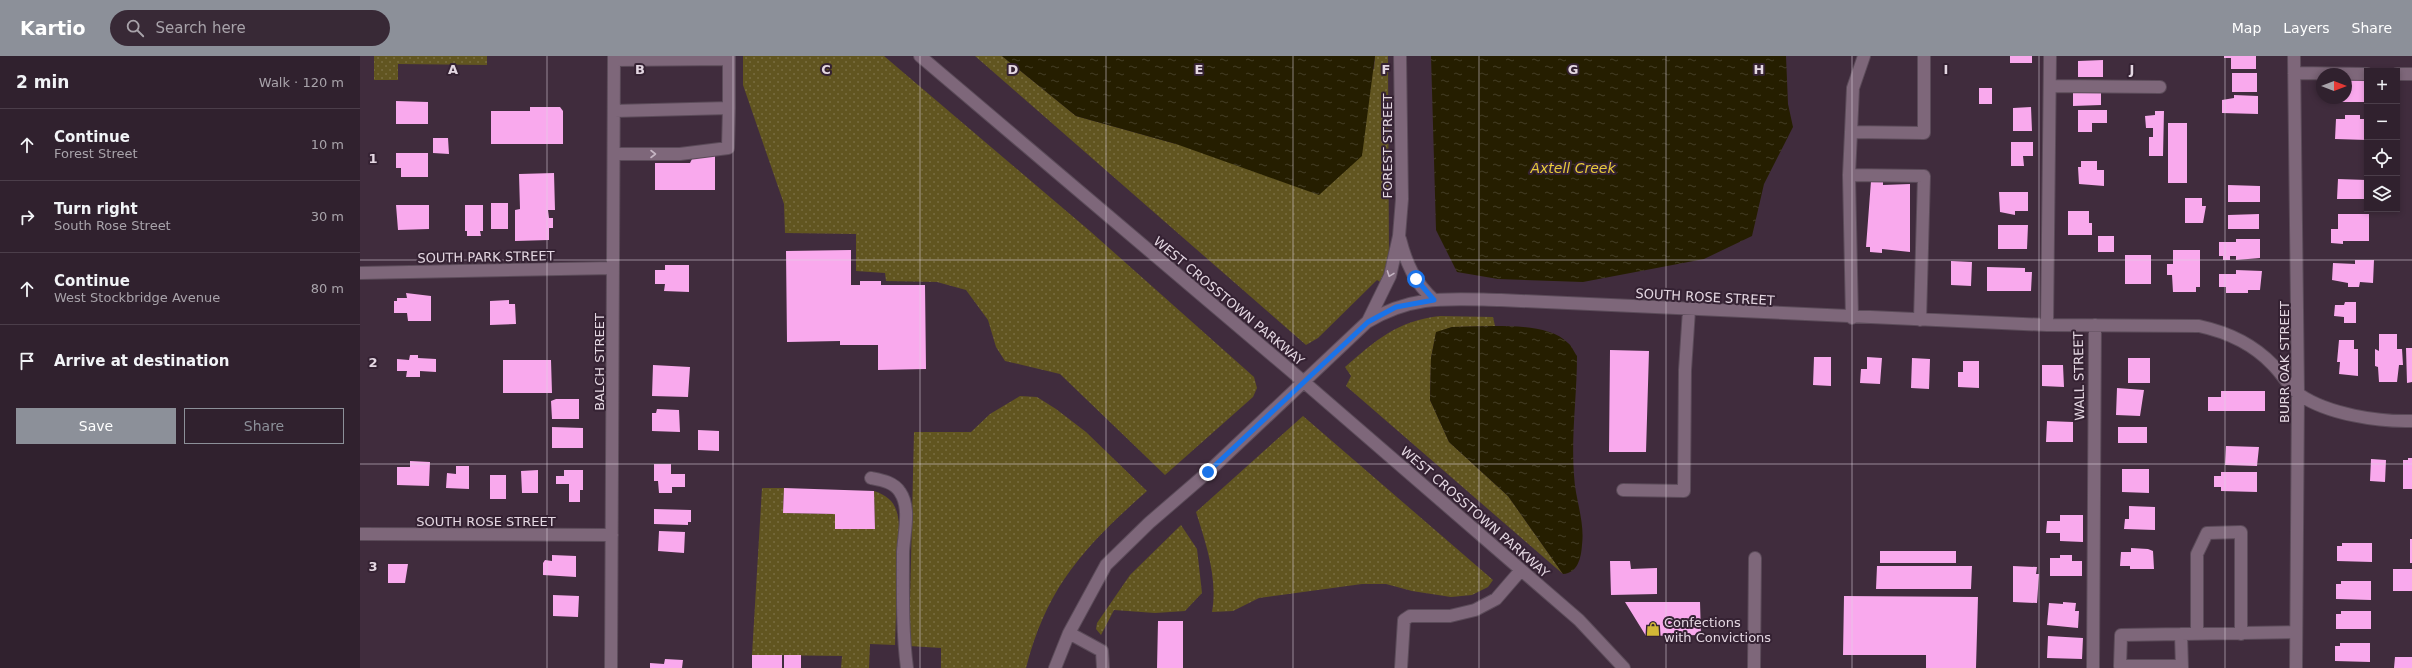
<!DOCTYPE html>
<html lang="en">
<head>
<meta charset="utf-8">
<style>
  :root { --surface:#30212e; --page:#382936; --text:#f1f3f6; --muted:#a8a3aa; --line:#4b3e4a; --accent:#8c9099 }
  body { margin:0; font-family:"DejaVu Sans",sans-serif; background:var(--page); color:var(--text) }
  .controls { position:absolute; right:12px; top:12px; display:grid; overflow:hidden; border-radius:0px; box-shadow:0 2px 6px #0003 }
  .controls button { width:36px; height:36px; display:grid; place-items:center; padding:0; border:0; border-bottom:1px solid var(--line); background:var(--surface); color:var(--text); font:20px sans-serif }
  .compass { position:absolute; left:1956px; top:12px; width:36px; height:36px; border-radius:50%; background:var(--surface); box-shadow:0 2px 6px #0003; rotate:90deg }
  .stop { position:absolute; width:12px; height:12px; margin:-9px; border:3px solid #1a73e8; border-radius:50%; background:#fff }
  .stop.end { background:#1a73e8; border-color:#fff; box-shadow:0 1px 4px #0008 }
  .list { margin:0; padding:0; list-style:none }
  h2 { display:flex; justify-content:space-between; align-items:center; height:52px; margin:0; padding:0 16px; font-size:17px }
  h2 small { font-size:13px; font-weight:400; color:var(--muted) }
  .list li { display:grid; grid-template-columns:26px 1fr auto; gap:12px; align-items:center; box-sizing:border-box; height:72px; padding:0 16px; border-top:1px solid var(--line) }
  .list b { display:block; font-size:15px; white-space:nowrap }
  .list p { margin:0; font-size:13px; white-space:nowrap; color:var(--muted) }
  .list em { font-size:13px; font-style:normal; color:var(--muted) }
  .actions { display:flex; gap:8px; padding:12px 16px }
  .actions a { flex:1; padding:9px 0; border:1px solid var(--accent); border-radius:0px; text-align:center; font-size:14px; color:var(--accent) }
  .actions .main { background:var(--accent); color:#fff }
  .icon { flex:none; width:22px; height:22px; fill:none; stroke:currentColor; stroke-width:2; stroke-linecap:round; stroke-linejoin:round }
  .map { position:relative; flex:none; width:2052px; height:612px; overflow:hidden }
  header { display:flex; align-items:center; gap:24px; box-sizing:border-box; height:56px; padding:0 20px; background:var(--accent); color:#fff }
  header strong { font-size:19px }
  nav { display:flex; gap:22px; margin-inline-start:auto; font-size:14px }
  .search { width:280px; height:36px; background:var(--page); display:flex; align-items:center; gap:10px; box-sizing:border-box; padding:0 14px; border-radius:22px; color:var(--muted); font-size:15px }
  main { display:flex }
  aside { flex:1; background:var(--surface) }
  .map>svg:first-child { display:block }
</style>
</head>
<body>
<header>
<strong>Kartio</strong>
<div class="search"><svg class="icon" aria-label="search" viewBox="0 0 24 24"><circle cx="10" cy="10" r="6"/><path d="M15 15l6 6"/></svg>Search here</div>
<nav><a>Map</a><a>Layers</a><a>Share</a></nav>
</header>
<main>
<aside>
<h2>2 min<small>Walk · 120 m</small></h2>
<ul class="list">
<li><svg class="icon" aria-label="ahead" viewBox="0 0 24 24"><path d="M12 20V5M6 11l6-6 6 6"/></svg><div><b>Continue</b><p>Forest Street</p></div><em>10 m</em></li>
<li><svg class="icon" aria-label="right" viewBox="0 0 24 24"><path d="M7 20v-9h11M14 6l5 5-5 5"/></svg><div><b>Turn right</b><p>South Rose Street</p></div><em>30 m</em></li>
<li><svg class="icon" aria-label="ahead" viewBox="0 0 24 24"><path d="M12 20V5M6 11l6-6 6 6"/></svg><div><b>Continue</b><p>West Stockbridge Avenue</p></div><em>80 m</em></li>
<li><svg class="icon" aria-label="arrive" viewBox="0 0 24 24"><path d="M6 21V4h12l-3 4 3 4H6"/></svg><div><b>Arrive at destination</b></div></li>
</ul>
<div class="actions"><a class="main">Save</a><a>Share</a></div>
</aside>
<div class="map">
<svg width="2052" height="612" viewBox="0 0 2052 612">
  <defs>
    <pattern id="grass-dots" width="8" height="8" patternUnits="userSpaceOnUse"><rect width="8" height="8" fill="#615520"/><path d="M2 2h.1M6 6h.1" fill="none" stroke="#786d40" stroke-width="1.8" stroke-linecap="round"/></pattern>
    <pattern id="water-ripples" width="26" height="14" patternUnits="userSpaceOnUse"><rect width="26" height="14" fill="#251e00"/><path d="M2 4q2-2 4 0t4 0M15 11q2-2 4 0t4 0" fill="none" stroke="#443e25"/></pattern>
  </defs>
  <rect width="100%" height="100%" fill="#402c3d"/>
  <path fill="url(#grass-dots)" d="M 14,0 L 127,0 L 127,9 L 38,8 L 38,24 L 14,24 Z
    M 383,0 L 524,0 L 731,176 L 894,321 L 897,332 L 893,341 L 805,419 L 700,318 L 645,305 L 636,291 L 628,264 L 606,234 L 577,226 L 526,225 L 525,217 L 496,215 L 496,178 L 425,177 L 424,148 L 383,29 Z
    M 615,0 L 642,0 L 716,60 L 816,88 L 1014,13 L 1015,0 L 1028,0 L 1029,207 L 1022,227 L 1017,224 L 958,282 L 946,289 Z
    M 1080,260 L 1133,261 L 1135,270 L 1092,271 L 1076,277 L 1071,302 L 1070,344 L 1089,386 L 1148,440 L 1203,518 L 986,330 L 991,320 L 985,311 C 1016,284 1037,265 1080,260 Z
    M 660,340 L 677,341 L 696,353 L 726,376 L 787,435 C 725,490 687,530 666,612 L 581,612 L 581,592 L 549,590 L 554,376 L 611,376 L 630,358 Z
    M 943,360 L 1133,524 L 1128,531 L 1112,539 L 1091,541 L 1052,535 L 1026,528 L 1002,528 L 899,542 L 873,555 L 852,556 C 858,522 846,488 836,456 Z
    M 402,432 L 424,432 L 423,457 L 475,458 L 475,473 L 515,473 L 514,435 C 533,441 538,452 539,470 L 535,589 L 510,588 L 509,612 L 481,612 L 482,600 L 392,599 Z
    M 821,469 L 837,493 L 842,537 L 825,555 L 795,557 L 754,554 L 741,579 L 736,573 L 737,567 L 770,519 Z"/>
  <path fill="url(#water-ripples)" d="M 642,0 L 1015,0 L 1002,100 L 959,139 L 816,88 L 716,60 Z
    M 1071,0 L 1426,0 L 1428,48 L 1433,71 L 1404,128 L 1392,180 L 1344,203 L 1223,226 L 1138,223 L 1097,216 L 1076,174 Z
    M 1135,270 C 1157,270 1192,270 1208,287 C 1212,290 1214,296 1217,300 C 1217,339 1211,380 1214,419 C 1215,443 1225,465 1222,489 C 1221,502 1218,517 1203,518 L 1148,440 L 1089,386 L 1070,344 L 1071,302 L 1076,276 L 1092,271 Z"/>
  <path fill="#f9a9ed" d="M 1650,0 L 1672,0 L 1672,7 L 1650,7 Z
    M 1864,0 L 1896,0 L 1896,13 L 1871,13 L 1871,2 L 1864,2 Z
    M 1743,4 L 1743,21 L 1718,21 L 1718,5 Z
    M 1872,17 L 1897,17 L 1897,36 L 1872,36 Z
    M 1986,24 L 2007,24 L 2007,46 L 1975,46 L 1975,42 L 1986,42 Z
    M 1619,32 L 1632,32 L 1632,48 L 1619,48 Z
    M 1741,32 L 1741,49 L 1713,50 L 1713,34 Z
    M 1874,39 L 1898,40 L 1898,58 L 1862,57 L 1862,44 L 1874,42 Z
    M 36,45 L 68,46 L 68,68 L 36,68 Z
    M 170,51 L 200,51 L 203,55 L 203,88 L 131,88 L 131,55 L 170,55 Z
    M 1671,51 L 1672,75 L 1653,75 L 1653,52 Z
    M 1718,54 L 1747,54 L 1747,67 L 1732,67 L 1732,76 L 1718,76 Z
    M 1795,55 L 1804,55 L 1803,100 L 1789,100 L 1789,81 L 1793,81 L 1793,72 L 1786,72 L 1785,60 L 1795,59 Z
    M 1985,59 L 2000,59 L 2000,63 L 2007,63 L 2007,84 L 1975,83 L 1976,63 L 1985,63 Z
    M 1808,67 L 1827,67 L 1827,127 L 1808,127 Z
    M 73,82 L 88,82 L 89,98 L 73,97 Z
    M 1651,86 L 1673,86 L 1673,100 L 1663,100 L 1664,110 L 1651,110 Z
    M 36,97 L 68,97 L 68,121 L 41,121 L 41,112 L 36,112 Z
    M 334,99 L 355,99 L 355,134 L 295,134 L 295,107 L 330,107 Z
    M 1721,105 L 1737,105 L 1737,114 L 1744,114 L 1744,130 L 1719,128 L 1718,111 L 1721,111 Z
    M 194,117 L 195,154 L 188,154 L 189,162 L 193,162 L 193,172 L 189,172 L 189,184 L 155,185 L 155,154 L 160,153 L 159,118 Z
    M 1978,123 L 2007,124 L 2007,143 L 1977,143 Z
    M 1511,125 L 1523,126 L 1523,129 L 1550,128 L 1550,196 L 1522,193 L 1522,197 L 1510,196 L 1510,191 L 1506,191 Z
    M 1868,129 L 1900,130 L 1900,146 L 1868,146 Z
    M 1639,136 L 1668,136 L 1668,155 L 1655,155 L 1655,159 L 1640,156 Z
    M 1825,142 L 1842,142 L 1842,150 L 1846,150 L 1843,167 L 1825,167 Z
    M 131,147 L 148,147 L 148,173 L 131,173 Z
    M 36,149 L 69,149 L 69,173 L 38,174 Z
    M 105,149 L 123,149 L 123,175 L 120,175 L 121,180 L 107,180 L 107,175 L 105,175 Z
    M 1708,155 L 1729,155 L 1729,167 L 1732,167 L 1732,179 L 1708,179 Z
    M 1899,158 L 1899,173 L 1868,173 L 1868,159 Z
    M 1978,158 L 2009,158 L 2009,185 L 1983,185 L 1983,188 L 1971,187 L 1971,173 L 1978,173 Z
    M 1638,169 L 1668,169 L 1667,193 L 1638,193 Z
    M 1738,180 L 1754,180 L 1754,196 L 1738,196 Z
    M 1876,183 L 1900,183 L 1900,202 L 1876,204 L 1876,200 L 1870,200 L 1870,204 L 1863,204 L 1863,200 L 1859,200 L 1859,186 L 1876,186 Z
    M 491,194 L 491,229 L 500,229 L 500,225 L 521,225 L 521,229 L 565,229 L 566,313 L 518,314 L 518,289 L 480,289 L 480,285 L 427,286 L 426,195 Z
    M 1813,194 L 1840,194 L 1840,231 L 1836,231 L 1836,236 L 1813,236 L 1812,219 L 1807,219 L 1807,208 L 1813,208 Z
    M 1765,199 L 1791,199 L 1791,228 L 1765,228 Z
    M 1995,204 L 2014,204 L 2013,227 L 2000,226 L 1999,231 L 1988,231 L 1988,227 L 1972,224 L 1973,207 L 1995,208 Z
    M 1591,205 L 1612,206 L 1611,230 L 1591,229 Z
    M 305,209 L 329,209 L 329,236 L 304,235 L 305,228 L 295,228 L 295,214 L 305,214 Z
    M 1627,211 L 1665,212 L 1665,216 L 1672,216 L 1671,235 L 1627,235 Z
    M 1876,214 L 1902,215 L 1900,234 L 1888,234 L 1888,237 L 1866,237 L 1866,231 L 1859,231 L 1859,218 L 1876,218 Z
    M 46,237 L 71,240 L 71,265 L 48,265 L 47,257 L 34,257 L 34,245 L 37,245 L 37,242 L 47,242 Z
    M 149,244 L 149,248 L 155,248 L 156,268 L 130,269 L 130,245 Z
    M 1985,246 L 1996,246 L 1996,267 L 1984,267 L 1984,261 L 1974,260 L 1975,249 L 1984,249 Z
    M 2019,278 L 2037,278 L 2037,293 L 2042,293 L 2043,309 L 2039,309 L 2037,326 L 2019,326 L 2018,311 L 2015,310 L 2015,293 L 2019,295 Z
    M 1979,284 L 1994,284 L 1994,293 L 1998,293 L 1998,320 L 1979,318 L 1980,306 L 1977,306 Z
    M 2046,292 L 2052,292 L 2052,326 L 2047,327 Z
    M 1250,294 L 1289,295 L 1286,396 L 1249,396 Z
    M 50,299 L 58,299 L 58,302 L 76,303 L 76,316 L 60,315 L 60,321 L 46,321 L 47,315 L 37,315 L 37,303 L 49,304 Z
    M 1454,301 L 1471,301 L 1471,330 L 1453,329 Z
    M 1507,301 L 1522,302 L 1520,328 L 1500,327 L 1501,313 L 1507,313 Z
    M 1552,302 L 1570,303 L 1569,333 L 1551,332 Z
    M 1768,302 L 1790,302 L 1790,327 L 1768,327 Z
    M 143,304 L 191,304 L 192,337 L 143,337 Z
    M 1603,305 L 1619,305 L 1619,332 L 1598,331 L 1598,316 L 1603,316 Z
    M 293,309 L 330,311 L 328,341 L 292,340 Z
    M 1682,309 L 1703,309 L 1704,331 L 1682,330 Z
    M 1757,332 L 1784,334 L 1780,360 L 1756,359 Z
    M 1861,335 L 1905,335 L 1905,355 L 1848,355 L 1848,341 L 1861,341 Z
    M 196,343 L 219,343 L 219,363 L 192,363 L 191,345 Z
    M 297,353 L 319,354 L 320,376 L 292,375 L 292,357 L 296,357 Z
    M 1687,365 L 1713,366 L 1713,386 L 1686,386 Z
    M 192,371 L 223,372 L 223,392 L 192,392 Z
    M 1758,371 L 1787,371 L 1787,387 L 1758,387 Z
    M 338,374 L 359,375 L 359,395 L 338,394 Z
    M 1866,390 L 1899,391 L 1897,410 L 1865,409 Z
    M 2048,402 L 2052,402 L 2052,433 L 2043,433 L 2043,404 L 2048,404 Z
    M 2011,403 L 2026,404 L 2025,426 L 2010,425 Z
    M 50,405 L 70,406 L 69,430 L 37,429 L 37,411 L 50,411 Z
    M 294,408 L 311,408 L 311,418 L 325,418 L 325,431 L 312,431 L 312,437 L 299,437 L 298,425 L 294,425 Z
    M 96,410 L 109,410 L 109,433 L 86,432 L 87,417 L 96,418 Z
    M 1762,413 L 1789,413 L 1789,437 L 1762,436 Z
    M 178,414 L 178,437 L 162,437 L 161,415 Z
    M 204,414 L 223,414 L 223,434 L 220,434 L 220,446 L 209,446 L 209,428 L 196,428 L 196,420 L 204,420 Z
    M 1861,416 L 1897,416 L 1897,436 L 1861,435 L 1861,431 L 1854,431 L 1854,420 L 1861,420 Z
    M 130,419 L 146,419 L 146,443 L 130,443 Z
    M 424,432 L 514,435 L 515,473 L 475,473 L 475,458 L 423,457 Z
    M 1769,450 L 1795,451 L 1795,474 L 1764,473 L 1765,463 L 1769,463 Z
    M 294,453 L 331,454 L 331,466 L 328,466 L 328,469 L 294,468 Z
    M 1700,459 L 1723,459 L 1723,486 L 1700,485 L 1700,477 L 1686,477 L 1687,465 L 1700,465 Z
    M 299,475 L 325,476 L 324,497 L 298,495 Z
    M 2050,483 L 2052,483 L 2052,507 L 2050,507 Z
    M 1982,487 L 2012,487 L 2012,506 L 1977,505 L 1977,490 L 1982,490 Z
    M 1771,492 L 1788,493 L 1793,495 L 1794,513 L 1770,513 L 1770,510 L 1760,510 L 1761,496 L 1771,496 Z
    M 1520,495 L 1596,495 L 1596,507 L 1520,507 Z
    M 192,499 L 216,500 L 216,521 L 183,519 L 183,507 L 185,504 L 192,505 Z
    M 1700,499 L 1712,499 L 1712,505 L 1722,505 L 1722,520 L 1690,520 L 1690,502 L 1700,502 Z
    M 1250,505 L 1270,505 L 1271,513 L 1297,512 L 1297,538 L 1251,539 Z
    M 28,508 L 48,508 L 45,527 L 28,527 Z
    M 1517,510 L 1612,510 L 1611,533 L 1516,533 Z
    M 1653,510 L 1677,511 L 1676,518 L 1679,518 L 1677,547 L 1653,546 Z
    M 2033,513 L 2052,513 L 2052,535 L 2033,535 Z
    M 1981,525 L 2011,525 L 2011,544 L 1976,543 L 1976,528 L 1981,528 Z
    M 193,539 L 219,540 L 218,561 L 193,560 Z
    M 1484,540 L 1618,541 L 1616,612 L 1566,612 L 1566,599 L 1483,599 Z
    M 1265,546 L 1340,546 L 1341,579 L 1286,580 Z
    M 1703,546 L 1716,547 L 1715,555 L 1719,555 L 1718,572 L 1687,569 L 1689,547 L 1703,548 Z
    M 1981,555 L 2011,555 L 2011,573 L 1976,573 L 1976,558 L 1981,558 Z
    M 798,565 L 823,565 L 823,612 L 797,612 Z
    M 1688,580 L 1723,582 L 1722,603 L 1687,602 Z
    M 1980,587 L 2010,587 L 2010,606 L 1975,605 L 1975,590 L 1980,590 Z
    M 392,599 L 422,599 L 422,612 L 392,612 Z
    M 424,599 L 441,599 L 441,612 L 424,612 Z
    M 2035,601 L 2052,601 L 2052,612 L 2034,612 Z
    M 305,603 L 323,604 L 322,612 L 290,612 L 290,607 L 304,608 Z"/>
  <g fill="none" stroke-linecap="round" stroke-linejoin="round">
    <defs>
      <path id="minor" d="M 560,0 L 944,326 L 1219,564 L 1264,612
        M 1934,0 L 1938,338 L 1936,612
        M 254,4 L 369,3
        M 1934,17 L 2007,18
        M 2037,18 L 2052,18
        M 1690,30 L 1800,31
        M 254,55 L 369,52 L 369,0
        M 1491,76 L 1493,32 L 1504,0
        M 254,98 L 320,98 L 368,92 L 369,52
        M 1489,119 L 1492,262
        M 1040,183 C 1046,207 1055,227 1074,244
        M 0,217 L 253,212
        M 1560,264 L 1564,120 L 1489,119 L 1491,76 L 1564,77 L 1564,0
        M 1008,265 L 1030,220 L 1039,180 L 1042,143 L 1040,0
        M 1687,269 L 1690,0
        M 511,422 C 521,424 534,426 540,436 C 551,452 544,477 543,496 C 543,534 542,574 547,612
        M 1263,434 L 1324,435 L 1325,314 L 1329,254
        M 0,478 L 252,479
        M 709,577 L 742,595 L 743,612
        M 1821,578 L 1761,579 L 1760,610 L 1822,610
        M 1837,578 L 1837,498 L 1847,477 L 1881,476 L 1881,578
        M 251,612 L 254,0
        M 695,612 L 709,577 L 746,509 L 789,467 L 848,416 L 1007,266 C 1054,238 1089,243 1141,244 L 1687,269 L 1839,270 C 1867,276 1893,288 1913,309 C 1922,318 1930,332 1940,339 C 1968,358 2018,366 2052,365
        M 1041,612 L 1044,564 L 1050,560 L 1090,560 L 1115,554 L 1136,543 L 1161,514
        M 1394,612 L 1395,502
        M 1733,612 L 1735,269
        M 1822,612 L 1821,578 L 1936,576"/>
    </defs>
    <use href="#minor" stroke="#5b4b59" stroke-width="14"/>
    <use href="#minor" stroke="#7e677a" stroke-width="12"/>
  </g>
  <defs><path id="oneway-chevron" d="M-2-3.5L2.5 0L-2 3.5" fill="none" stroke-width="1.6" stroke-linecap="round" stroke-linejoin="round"/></defs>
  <g stroke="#c5b5c3">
    <use href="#oneway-chevron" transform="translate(293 98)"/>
    <use href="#oneway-chevron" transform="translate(1030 218) rotate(110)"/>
  </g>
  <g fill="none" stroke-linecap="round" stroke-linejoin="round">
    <path stroke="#1a73e8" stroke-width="5" d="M 848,416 L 1008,266 L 1036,251 L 1074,244 L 1056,223"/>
  </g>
  <path fill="none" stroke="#e4d7e2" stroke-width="1" stroke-opacity="0.55" d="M 187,0 L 187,612M 373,0 L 373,612M 560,0 L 560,612M 746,0 L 746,612M 933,0 L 933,612M 1119,0 L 1119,612M 1306,0 L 1306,612M 1492,0 L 1492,612M 1679,0 L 1679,612M 1865,0 L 1865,612M 0,204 L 2052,204M 0,408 L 2052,408"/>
  <defs>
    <symbol id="shop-bare" viewBox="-9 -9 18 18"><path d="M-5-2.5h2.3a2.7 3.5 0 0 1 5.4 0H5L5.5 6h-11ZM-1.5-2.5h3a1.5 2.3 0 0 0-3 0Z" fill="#d2b736" stroke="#352233" stroke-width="2.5" paint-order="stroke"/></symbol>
  </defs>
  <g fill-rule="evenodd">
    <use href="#shop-bare" x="1283" y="563" width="20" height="20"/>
  </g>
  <g text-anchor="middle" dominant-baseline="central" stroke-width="4" stroke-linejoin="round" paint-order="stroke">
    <g font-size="13" fill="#e4d7e2" stroke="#352233">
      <text transform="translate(1027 90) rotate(-90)">FOREST STREET</text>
      <text transform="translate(126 201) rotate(-1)">SOUTH PARK STREET</text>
      <text transform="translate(1345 241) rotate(3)">SOUTH ROSE STREET</text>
      <text transform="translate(869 245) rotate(40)">WEST CROSSTOWN PARKWAY</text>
      <text transform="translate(239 306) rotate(-90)">BALCH STREET</text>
      <text transform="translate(1924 306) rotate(-90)">BURR OAK STREET</text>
      <text transform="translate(1719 320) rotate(-91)">WALL STREET</text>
      <text transform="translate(1115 456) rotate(41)">WEST CROSSTOWN PARKWAY</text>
      <text x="126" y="465">SOUTH ROSE STREET</text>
    </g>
    <g font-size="13" fill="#e4d7e2" stroke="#352233" text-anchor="start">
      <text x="1304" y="566">Confections<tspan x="1304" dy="15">with Convictions</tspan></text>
    </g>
    <g font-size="14" font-style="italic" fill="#e9cb3c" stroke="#352233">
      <text x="1213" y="112">Axtell Creek</text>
    </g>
  </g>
  <g font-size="13" text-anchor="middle" font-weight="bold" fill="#e4d7e2" stroke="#352233" stroke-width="4" stroke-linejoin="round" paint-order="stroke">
    <text x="93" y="18">A</text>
    <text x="280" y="18">B</text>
    <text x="466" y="18">C</text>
    <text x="653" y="18">D</text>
    <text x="839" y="18">E</text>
    <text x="1026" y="18">F</text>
    <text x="1213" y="18">G</text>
    <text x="1399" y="18">H</text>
    <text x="1586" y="18">I</text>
    <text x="1772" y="18">J</text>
    <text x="13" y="107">1</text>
    <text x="13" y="311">2</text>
    <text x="13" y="515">3</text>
  </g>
</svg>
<div class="controls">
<button>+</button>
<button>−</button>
<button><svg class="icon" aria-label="locate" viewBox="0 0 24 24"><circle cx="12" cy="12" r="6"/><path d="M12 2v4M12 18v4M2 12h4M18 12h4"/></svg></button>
<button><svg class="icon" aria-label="layers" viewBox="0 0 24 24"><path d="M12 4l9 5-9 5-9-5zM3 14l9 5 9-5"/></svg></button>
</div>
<svg class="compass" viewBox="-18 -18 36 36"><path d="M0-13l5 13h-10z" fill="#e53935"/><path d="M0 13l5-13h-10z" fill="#a8a3aa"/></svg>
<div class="stop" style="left:1056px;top:223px"></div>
<div class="stop end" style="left:848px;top:416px"></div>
</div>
</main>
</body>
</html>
